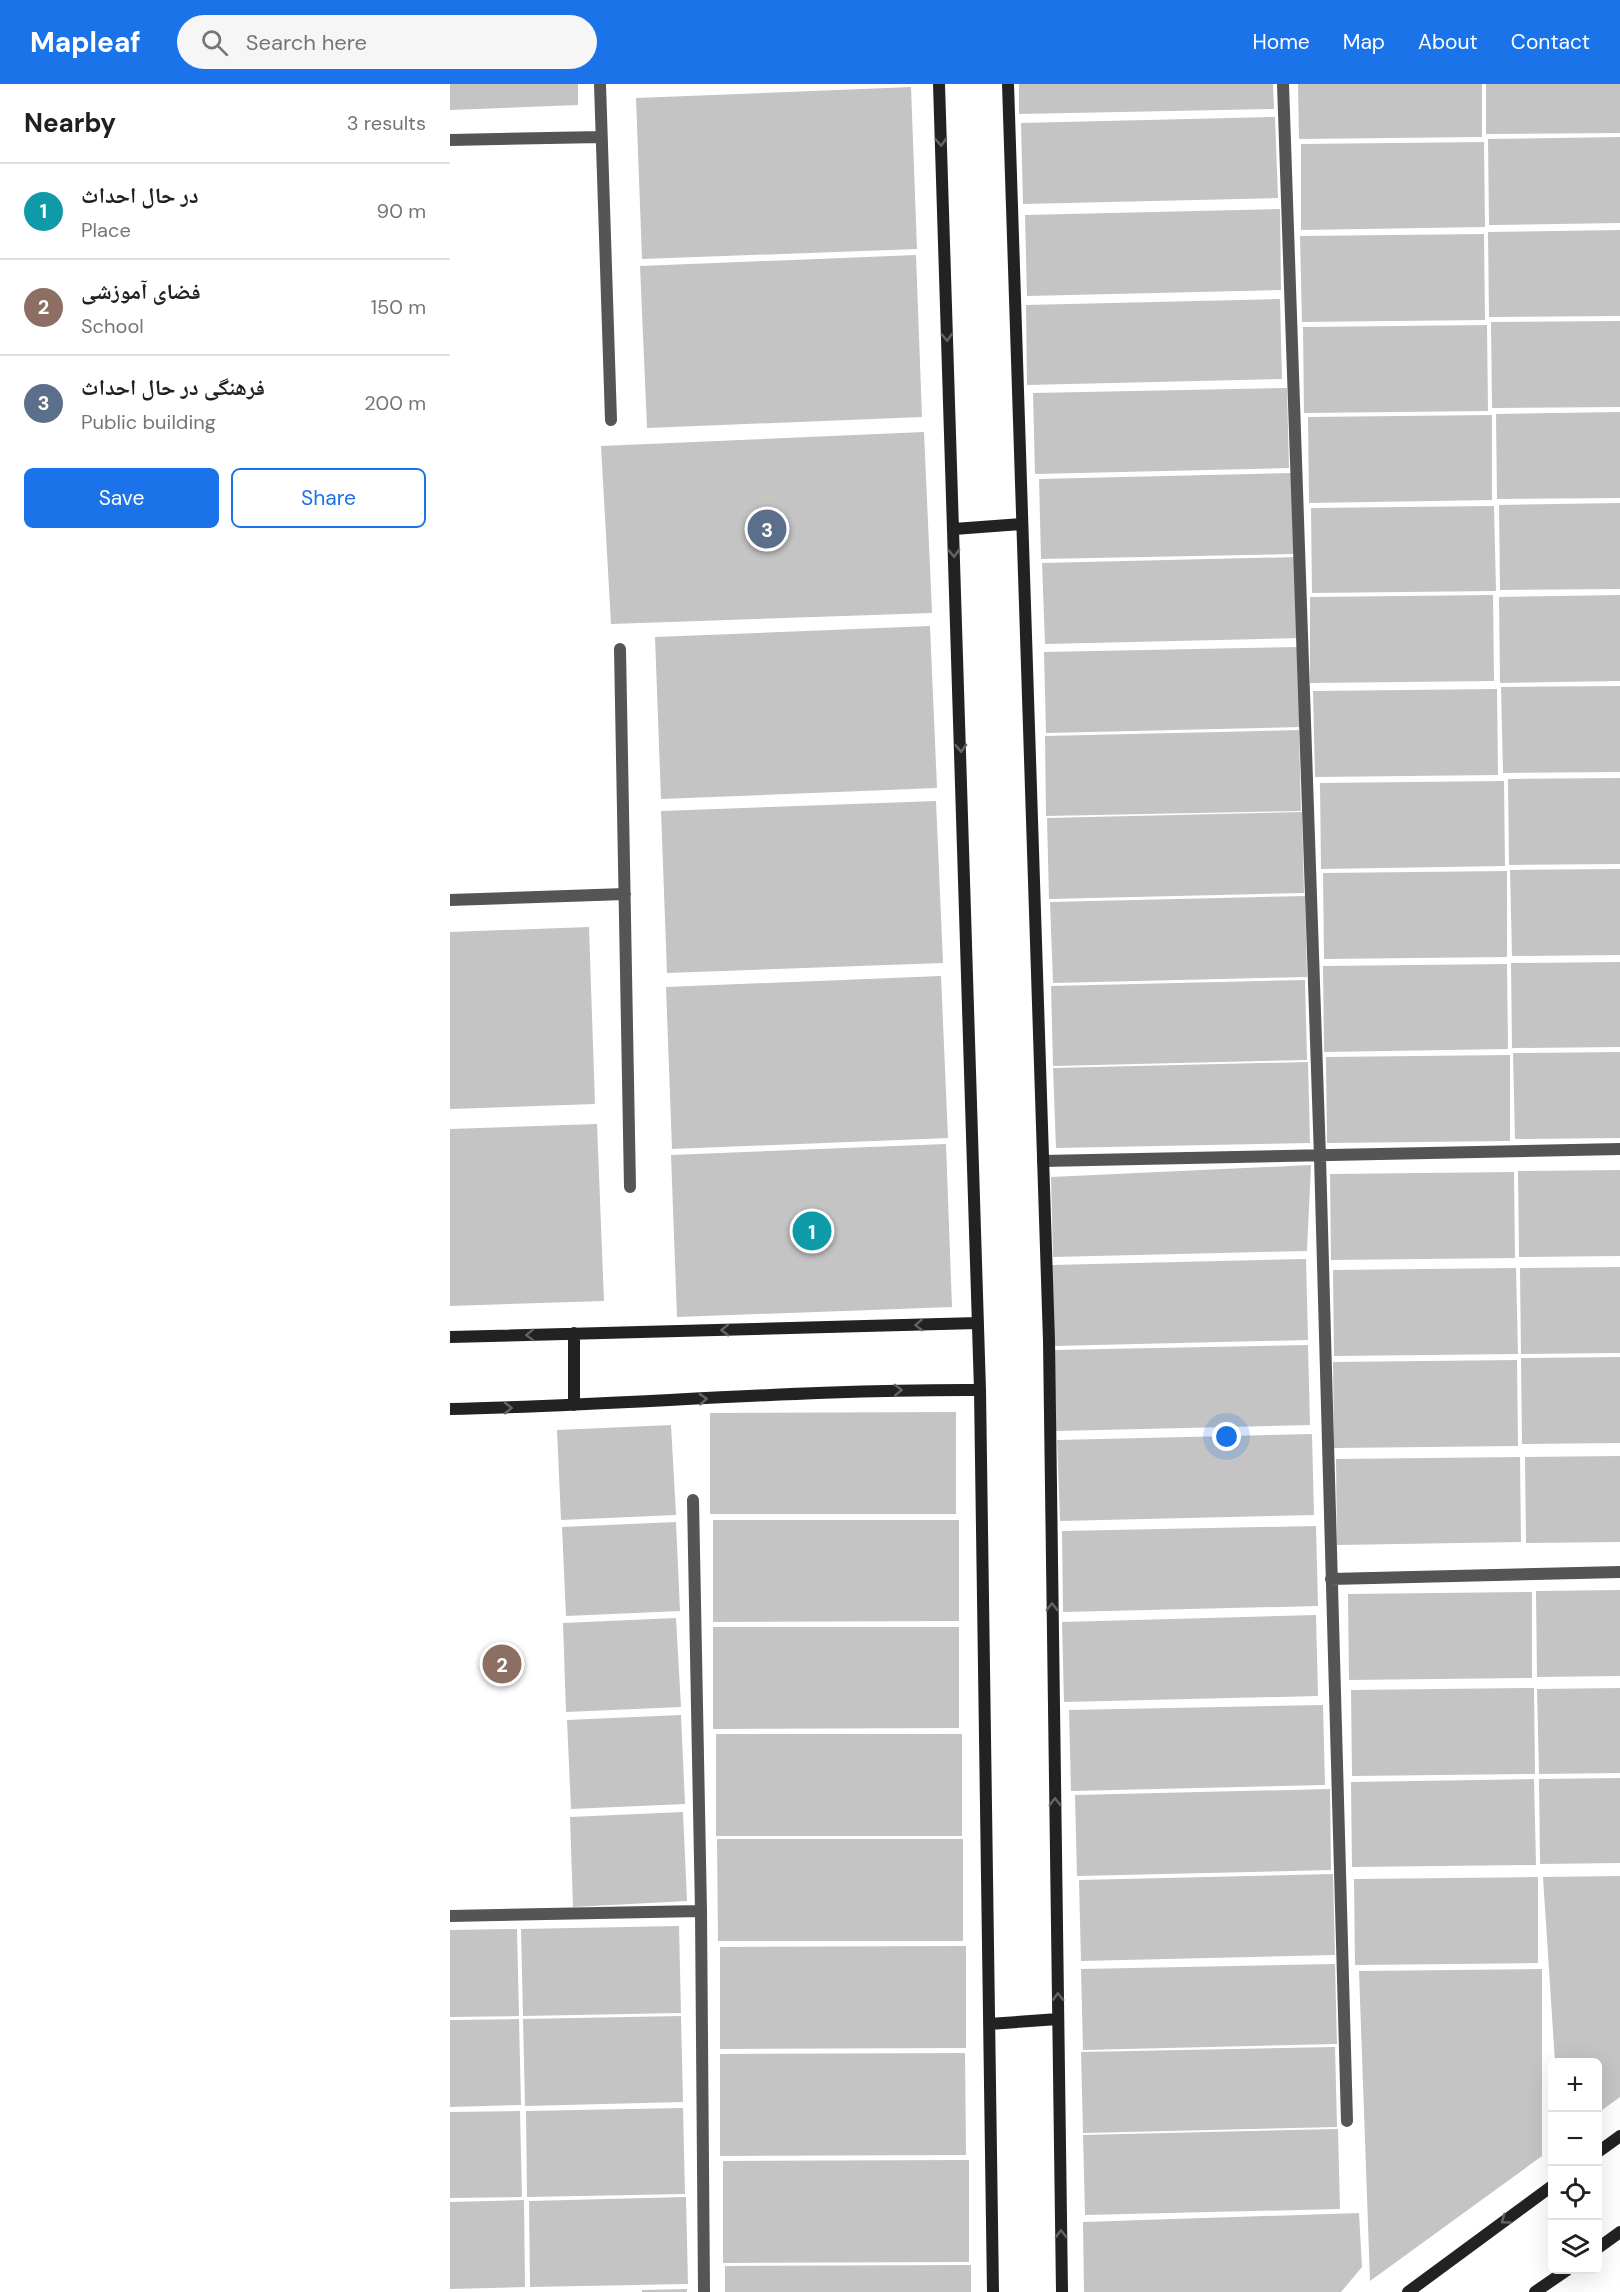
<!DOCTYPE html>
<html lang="en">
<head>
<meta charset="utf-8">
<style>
  :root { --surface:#fff; --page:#f6f6f6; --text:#202124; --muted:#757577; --line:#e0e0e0; --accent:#1a73e8 }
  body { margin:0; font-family:"DM Sans","Noto Naskh Arabic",sans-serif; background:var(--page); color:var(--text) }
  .controls { position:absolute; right:18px; bottom:18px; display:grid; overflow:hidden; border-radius:9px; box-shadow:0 6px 24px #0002 }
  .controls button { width:54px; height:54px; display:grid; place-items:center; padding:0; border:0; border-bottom:2px solid var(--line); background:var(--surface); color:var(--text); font:30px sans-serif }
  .you { position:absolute; left:777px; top:1353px; width:21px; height:21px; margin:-15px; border:4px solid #fff; border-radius:50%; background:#1a73e8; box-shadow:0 0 0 9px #1a73e833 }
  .badge { display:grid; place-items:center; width:39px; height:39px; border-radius:50%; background:var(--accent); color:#fff; font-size:20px; font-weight:700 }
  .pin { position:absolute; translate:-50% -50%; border:3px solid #fff; box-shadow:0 2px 6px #0006 }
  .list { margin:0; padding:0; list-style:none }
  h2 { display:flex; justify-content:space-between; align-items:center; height:78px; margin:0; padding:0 24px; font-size:26px }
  h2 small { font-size:20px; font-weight:400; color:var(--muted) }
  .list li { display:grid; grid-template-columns:39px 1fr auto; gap:18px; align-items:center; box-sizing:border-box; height:96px; padding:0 24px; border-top:2px solid var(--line) }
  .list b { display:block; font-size:22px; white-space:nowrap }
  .list p { margin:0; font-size:20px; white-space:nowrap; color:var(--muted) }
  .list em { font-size:20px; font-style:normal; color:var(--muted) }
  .actions { display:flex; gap:12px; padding:18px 24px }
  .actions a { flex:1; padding:14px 0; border:2px solid var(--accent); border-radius:9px; text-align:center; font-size:21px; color:var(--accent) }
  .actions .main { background:var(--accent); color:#fff }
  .icon { flex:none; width:33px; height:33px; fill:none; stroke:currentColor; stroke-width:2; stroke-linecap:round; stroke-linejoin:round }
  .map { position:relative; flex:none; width:1170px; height:2208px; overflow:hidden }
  header { display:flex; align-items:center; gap:36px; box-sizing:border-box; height:84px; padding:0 30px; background:var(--accent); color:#fff }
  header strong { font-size:28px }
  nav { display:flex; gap:33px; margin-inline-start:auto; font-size:21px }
  .search { width:420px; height:54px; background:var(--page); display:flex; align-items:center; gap:15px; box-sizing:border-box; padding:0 21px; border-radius:33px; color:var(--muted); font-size:22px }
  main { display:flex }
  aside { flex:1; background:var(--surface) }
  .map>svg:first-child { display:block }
</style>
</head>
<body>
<header>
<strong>Mapleaf</strong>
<div class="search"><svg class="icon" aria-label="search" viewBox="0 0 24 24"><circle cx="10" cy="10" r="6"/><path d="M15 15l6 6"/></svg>Search here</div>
<nav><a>Home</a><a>Map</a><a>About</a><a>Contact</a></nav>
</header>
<main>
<aside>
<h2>Nearby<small>3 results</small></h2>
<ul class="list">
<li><span class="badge" style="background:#0f9aa8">1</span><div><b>در حال احداث</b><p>Place</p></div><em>90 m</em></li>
<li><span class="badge" style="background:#8d6e63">2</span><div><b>فضای آموزشی</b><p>School</p></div><em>150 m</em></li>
<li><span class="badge" style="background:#5c6f8a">3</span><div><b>فرهنگی در حال احداث</b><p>Public building</p></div><em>200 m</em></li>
</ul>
<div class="actions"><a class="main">Save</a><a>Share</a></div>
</aside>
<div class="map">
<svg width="1170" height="2208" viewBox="0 0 1170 2208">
  <rect width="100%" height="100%" fill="#fff"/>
  <path fill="#c4c4c4" d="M 0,0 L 128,0 L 128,21 L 0,26 Z
    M 569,0 L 823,0 L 824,25 L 569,30 Z
    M 848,0 L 1032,0 L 1032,53 L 849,55 Z
    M 1036,0 L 1170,0 L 1170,49 L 1036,50 Z
    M 461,3 L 467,165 L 192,175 L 186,14 Z
    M 825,33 L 828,114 L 573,120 L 571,39 Z
    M 1170,53 L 1170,139 L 1039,141 L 1038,55 Z
    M 1034,58 L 1035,143 L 851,146 L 851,60 Z
    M 830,125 L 831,206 L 577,212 L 575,131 Z
    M 1170,146 L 1170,232 L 1039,233 L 1038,148 Z
    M 1034,150 L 1035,236 L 852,238 L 850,152 Z
    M 466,171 L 472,333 L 197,344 L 190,182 Z
    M 830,215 L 832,295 L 577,301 L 576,221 Z
    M 1170,237 L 1170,323 L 1042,324 L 1041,238 Z
    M 1037,241 L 1038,327 L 854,329 L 853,243 Z
    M 837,304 L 839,384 L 585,390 L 583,309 Z
    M 1170,328 L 1170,414 L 1047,415 L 1046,330 Z
    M 1042,331 L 1042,416 L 859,419 L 858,333 Z
    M 474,348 L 482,529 L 161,540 L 151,362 Z
    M 843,389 L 845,470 L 591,475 L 589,395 Z
    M 1170,419 L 1170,505 L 1050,506 L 1049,421 Z
    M 1044,422 L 1046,507 L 862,509 L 861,424 Z
    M 847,473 L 849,554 L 595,560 L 592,479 Z
    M 1043,511 L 1044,597 L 860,599 L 860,513 Z
    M 1170,511 L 1170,597 L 1050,599 L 1049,513 Z
    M 480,542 L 487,704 L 211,715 L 205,553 Z
    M 849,563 L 851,643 L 596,649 L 594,568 Z
    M 1170,602 L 1170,688 L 1053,689 L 1051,603 Z
    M 1047,605 L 1048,691 L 865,693 L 863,607 Z
    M 849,646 L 851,727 L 596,732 L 595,652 Z
    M 1170,694 L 1170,780 L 1059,781 L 1058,695 Z
    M 1054,697 L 1055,782 L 871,785 L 870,699 Z
    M 486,717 L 493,879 L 217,889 L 211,727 Z
    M 852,728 L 854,809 L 599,815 L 597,734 Z
    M 1170,785 L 1170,871 L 1062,872 L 1060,786 Z
    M 1057,787 L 1057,873 L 874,875 L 873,789 Z
    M 855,812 L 857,893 L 603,899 L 600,818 Z
    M 139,843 L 145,1020 L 0,1025 L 0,848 Z
    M 1170,878 L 1170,963 L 1062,964 L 1061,879 Z
    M 1057,880 L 1058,965 L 874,968 L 873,882 Z
    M 491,892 L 498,1054 L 222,1065 L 216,903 Z
    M 855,896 L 857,976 L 603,982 L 601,902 Z
    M 1170,968 L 1170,1054 L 1065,1055 L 1063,969 Z
    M 1060,971 L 1060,1057 L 877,1059 L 876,973 Z
    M 858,978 L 860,1059 L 606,1064 L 603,984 Z
    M 147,1040 L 154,1217 L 0,1222 L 0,1045 Z
    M 496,1060 L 502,1223 L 227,1233 L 221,1071 Z
    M 861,1081 L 857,1167 L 603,1173 L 601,1093 Z
    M 1170,1086 L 1170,1172 L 1069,1173 L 1068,1087 Z
    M 1064,1088 L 1065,1174 L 881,1176 L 880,1090 Z
    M 856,1175 L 858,1256 L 604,1262 L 602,1181 Z
    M 1170,1183 L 1170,1269 L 1071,1270 L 1070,1184 Z
    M 1066,1184 L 1068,1270 L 884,1272 L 883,1186 Z
    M 858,1261 L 860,1341 L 606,1347 L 604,1266 Z
    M 1170,1273 L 1170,1359 L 1072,1360 L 1071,1274 Z
    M 1067,1276 L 1068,1362 L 884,1364 L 883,1278 Z
    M 506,1328 L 506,1430 L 260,1430 L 260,1329 Z
    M 221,1341 L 226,1431 L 111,1436 L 107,1346 Z
    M 862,1350 L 864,1431 L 610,1437 L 607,1356 Z
    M 1170,1372 L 1170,1458 L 1076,1459 L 1075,1373 Z
    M 1070,1373 L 1071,1458 L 887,1461 L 886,1375 Z
    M 263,1436 L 509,1436 L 509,1537 L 263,1538 Z
    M 226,1438 L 230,1527 L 116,1532 L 112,1443 Z
    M 866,1442 L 868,1522 L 613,1528 L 612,1447 Z
    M 1170,1506 L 1170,1592 L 1087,1593 L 1086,1507 Z
    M 1082,1508 L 1082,1594 L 899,1596 L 898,1510 Z
    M 866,1531 L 868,1612 L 614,1618 L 612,1538 Z
    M 226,1534 L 231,1623 L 116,1628 L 113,1539 Z
    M 263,1543 L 509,1543 L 509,1644 L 263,1645 Z
    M 1084,1604 L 1085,1690 L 902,1692 L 901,1606 Z
    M 1170,1604 L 1170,1689 L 1089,1690 L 1087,1605 Z
    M 873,1621 L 875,1701 L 621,1707 L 619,1626 Z
    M 231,1631 L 235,1720 L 121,1725 L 117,1636 Z
    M 266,1650 L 512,1650 L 512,1752 L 266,1752 Z
    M 1170,1694 L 1170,1779 L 1090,1780 L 1089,1695 Z
    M 1084,1695 L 1086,1781 L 902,1783 L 901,1698 Z
    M 880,1705 L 881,1786 L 627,1792 L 625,1711 Z
    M 233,1728 L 237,1817 L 123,1823 L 120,1733 Z
    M 267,1755 L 513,1755 L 513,1857 L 268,1857 Z
    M 883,1790 L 885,1871 L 631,1877 L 629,1796 Z
    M 1170,1792 L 1170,2013 L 1148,2029 L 1148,1978 L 1105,1978 L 1093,1793 Z
    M 1088,1793 L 1088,1879 L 905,1881 L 904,1795 Z
    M 229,1842 L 231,1929 L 73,1932 L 71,1845 Z
    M 67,1845 L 69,1932 L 0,1933 L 0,1846 Z
    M 516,1862 L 516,1964 L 270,1965 L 270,1863 Z
    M 885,1880 L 887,1960 L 633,1966 L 631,1885 Z
    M 1092,1885 L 1092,2072 L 920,2197 L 909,1887 Z
    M 231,1932 L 233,2018 L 75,2022 L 73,1935 Z
    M 69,1935 L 71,2021 L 0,2023 L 0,1936 Z
    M 885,1963 L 887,2043 L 633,2049 L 631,1968 Z
    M 515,1969 L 516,2071 L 270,2072 L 270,1970 Z
    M 233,2024 L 235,2110 L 77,2113 L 76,2027 Z
    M 70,2027 L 72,2113 L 0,2114 L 0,2028 Z
    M 888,2045 L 890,2125 L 635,2131 L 633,2051 Z
    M 519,2076 L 519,2178 L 273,2179 L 273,2077 Z
    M 236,2113 L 238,2200 L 80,2203 L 79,2117 Z
    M 74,2116 L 75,2203 L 0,2205 L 0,2118 Z
    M 909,2129 L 912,2183 L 891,2208 L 634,2208 L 633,2138 Z
    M 521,2181 L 521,2208 L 275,2208 L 275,2182 Z
    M 237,2205 L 237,2208 L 192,2208 L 192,2206 Z"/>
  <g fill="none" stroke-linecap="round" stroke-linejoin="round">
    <path stroke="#555" stroke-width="12" d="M 150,0 L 161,336
      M 833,0 L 870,1073 L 897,2037
      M 0,56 L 151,53
      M 170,565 L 180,1103
      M 0,816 L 175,810
      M 593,1077 L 1170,1065
      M 243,1416 L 251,1827 L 254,2208
      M 881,1495 L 1170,1488
      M 0,1832 L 251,1827"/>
    <path stroke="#222" stroke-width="12" d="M 489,0 L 530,1306 L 543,2208
      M 558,0 L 599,1257 L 612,2208
      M 504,445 L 572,440
      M 0,1253 L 528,1239
      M 124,1321 L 124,1249
      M 0,1325 C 177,1321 353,1305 530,1306
      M 539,1940 L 608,1935
      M 1148,2068 L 1170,2052
      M 1148,2164 L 1170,2148
      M 958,2208 L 1102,2102
      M 1085,2208 L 1117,2186"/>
  </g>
  <defs><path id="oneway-chevron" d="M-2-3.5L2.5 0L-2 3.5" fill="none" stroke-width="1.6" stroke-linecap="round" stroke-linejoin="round" transform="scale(1.5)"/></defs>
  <g stroke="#646464">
    <use href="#oneway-chevron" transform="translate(491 58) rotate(88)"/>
    <use href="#oneway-chevron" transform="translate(497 253) rotate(88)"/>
    <use href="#oneway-chevron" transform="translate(504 469) rotate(88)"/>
    <use href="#oneway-chevron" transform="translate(511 664) rotate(88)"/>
    <use href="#oneway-chevron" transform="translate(469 1241) rotate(178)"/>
    <use href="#oneway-chevron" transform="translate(275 1246) rotate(179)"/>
    <use href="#oneway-chevron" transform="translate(80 1251) rotate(178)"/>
    <use href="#oneway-chevron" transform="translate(448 1306) rotate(-2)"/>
    <use href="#oneway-chevron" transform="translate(253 1315) rotate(-3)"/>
    <use href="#oneway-chevron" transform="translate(58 1324) rotate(-1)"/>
    <use href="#oneway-chevron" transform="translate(602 1523) rotate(-91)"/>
    <use href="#oneway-chevron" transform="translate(605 1718) rotate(-91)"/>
    <use href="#oneway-chevron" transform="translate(608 1913) rotate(-91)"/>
    <use href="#oneway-chevron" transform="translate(1055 2136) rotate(144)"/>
    <use href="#oneway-chevron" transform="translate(611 2150) rotate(-91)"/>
  </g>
</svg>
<div class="controls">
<button>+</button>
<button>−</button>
<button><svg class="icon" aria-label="locate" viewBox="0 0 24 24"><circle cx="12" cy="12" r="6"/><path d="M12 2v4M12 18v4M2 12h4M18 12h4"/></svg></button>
<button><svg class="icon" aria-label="layers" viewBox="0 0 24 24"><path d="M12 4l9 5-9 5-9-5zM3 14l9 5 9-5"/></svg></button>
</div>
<div class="you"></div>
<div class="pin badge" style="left:362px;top:1147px;background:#0f9aa8">1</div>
<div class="pin badge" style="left:52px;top:1580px;background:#8d6e63">2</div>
<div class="pin badge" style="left:317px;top:445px;background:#5c6f8a">3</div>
</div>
</main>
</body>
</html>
